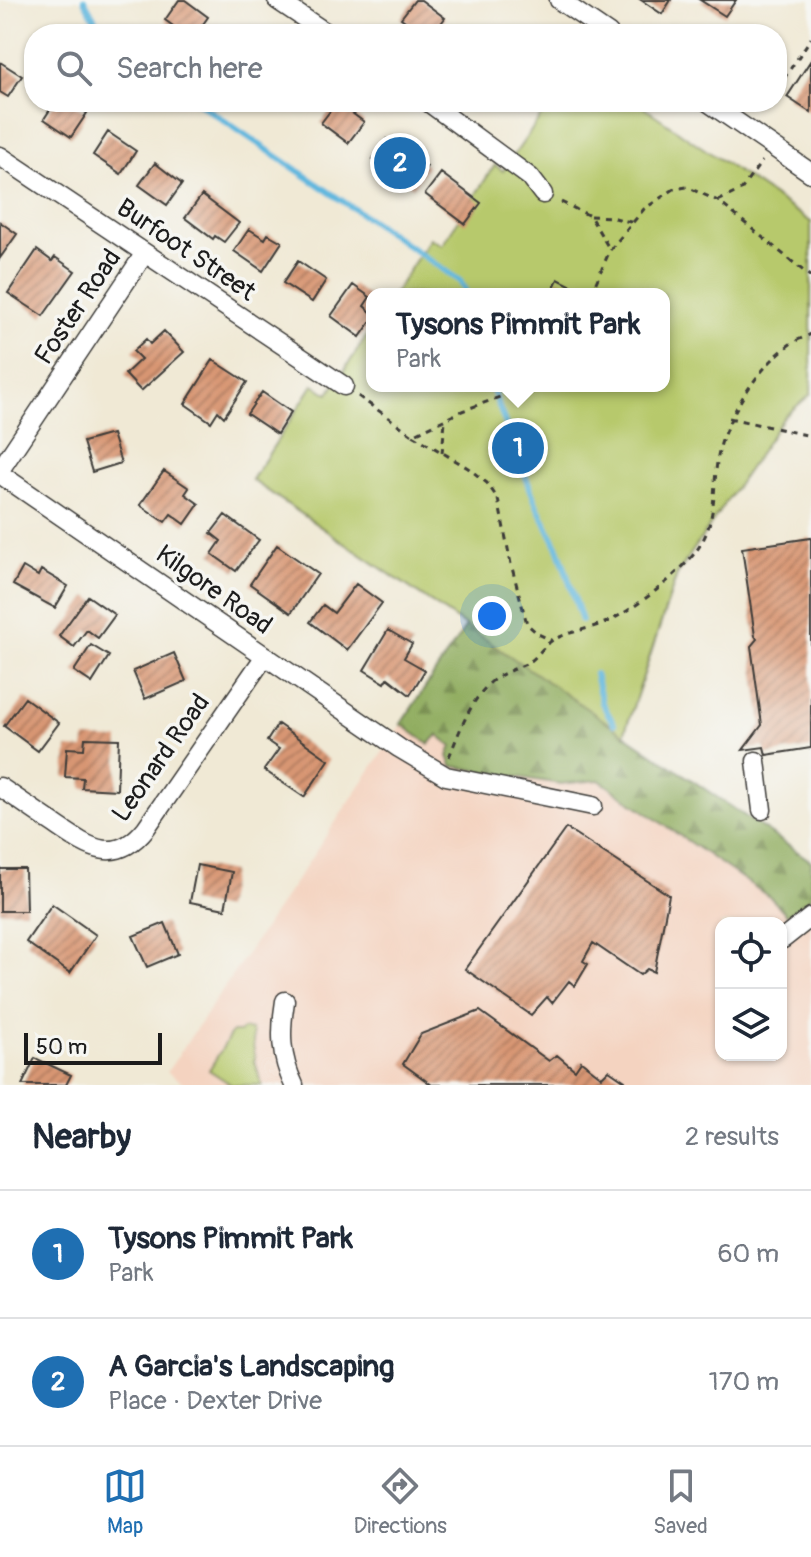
<!DOCTYPE html>
<html lang="en">
<head>
<meta charset="utf-8">
<style>
  :root { --surface:#fff; --page:#f2f2f3; --text:#1f2937; --muted:#747a83; --line:#e0e1e3; --accent:#1f6fb2 }
  body { margin:0; font-family:Pangolin,sans-serif; background:var(--page); color:var(--text) }
  .controls { position:absolute; right:24px; bottom:24px; display:grid; overflow:hidden; border-radius:16px; box-shadow:0 2px 6px #0004 }
  .controls button { width:72px; height:72px; display:grid; place-items:center; padding:0; border:0; border-bottom:2px solid var(--line); background:var(--surface); color:var(--text); font:40px sans-serif }
  .scale { position:absolute; left:24px; bottom:20px; width:138px; box-sizing:border-box; padding-left:8px; border:4px solid #1c1c1c; border-top:0; font-size:22px; line-height:28px; white-space:nowrap; color:#1c1c1c; -webkit-text-stroke:6px #f6f6f2; paint-order:stroke }
  .you { position:absolute; left:492px; top:616px; width:28px; height:28px; margin:-20px; border:6px solid #fff; border-radius:50%; background:#1a73e8; box-shadow:0 0 0 12px #1a73e833 }
  .badge { display:grid; place-items:center; width:52px; height:52px; border-radius:50%; background:var(--accent); color:#fff; font-size:26px; font-weight:700 }
  .pin { position:absolute; translate:-50% -50%; border:4px solid #fff; box-shadow:0 2px 8px #0006 }
  .popup { position:absolute; left:366px; top:288px; width:304px; height:104px; box-sizing:border-box; display:grid; place-content:center; border-radius:16px; background:var(--surface); filter:drop-shadow(0 2px 6px #0005); font-size:26px; white-space:nowrap; color:var(--muted) }
  .popup b { font-size:30px; color:var(--text) }
  .popup::after { content:''; position:absolute; left:50%; top:100%; margin-left:-16px; border:16px solid transparent; border-top-color:var(--surface) }
  .list { margin:0; padding:0; list-style:none }
  h2 { display:flex; justify-content:space-between; align-items:center; height:104px; margin:0; padding:0 32px; font-size:34px }
  h2 small { font-size:26px; font-weight:400; color:var(--muted) }
  .list li { display:grid; grid-template-columns:52px 1fr auto; gap:24px; align-items:center; box-sizing:border-box; height:128px; padding:0 32px; border-top:2px solid var(--line) }
  .list b { display:block; font-size:30px; white-space:nowrap }
  .list p { margin:0; font-size:26px; white-space:nowrap; color:var(--muted) }
  .list em { font-size:26px; font-style:normal; color:var(--muted) }
  .icon { flex:none; width:44px; height:44px; fill:none; stroke:currentColor; stroke-width:2; stroke-linecap:round; stroke-linejoin:round }
  .map { position:relative; flex:none; width:811px; height:1085px; overflow:hidden }
  .search { position:absolute; background:var(--surface); box-shadow:0 2px 6px #0004; left:24px; right:24px; top:24px; height:88px; display:flex; align-items:center; gap:20px; box-sizing:border-box; padding:0 28px; border-radius:32px; color:var(--muted); font-size:30px }
  .sheet { height:360px; background:var(--surface) }
  nav { display:flex; justify-content:space-around; align-items:center; box-sizing:border-box; height:112px; border-top:2px solid var(--line); background:var(--surface); font-size:22px; color:var(--muted) }
  nav a { display:grid; justify-items:center; gap:4px }
  nav .on { color:var(--accent) }
  .map>svg:first-child { display:block }
</style>
</head>
<body>
<div class="map">
<svg width="811" height="1085" viewBox="0 0 811 1085">
  <defs>
    <pattern id="forest-firs" width="22" height="20" patternUnits="userSpaceOnUse" patternTransform="scale(2)"><rect width="22" height="20" fill="#91ad60"/><path d="M5 1l3.5 6h-7zM16 11l3.5 6h-7z" fill="#768c4e"/></pattern>
    <pattern id="building-hatch" width="6" height="6" patternUnits="userSpaceOnUse" patternTransform="scale(2)"><rect width="6" height="6" fill="#d89673"/><path d="M-1 1l2-2M0 6l6-6M5 7l2-2" fill="none" stroke="#ae7a5e"/></pattern>
  </defs>
  <rect width="100%" height="100%" fill="#f6f6f2"/>
  <filter id="ink" filterUnits="userSpaceOnUse"><feTurbulence type="fractalNoise" baseFrequency=".0125" numOctaves="2"/><feDisplacementMap in="SourceGraphic" scale="16" xChannelSelector="R" yChannelSelector="G"/><feConvolveMatrix kernelMatrix="1 2 1 2 8 2 1 2 1" color-interpolation-filters="sRGB"/></filter>
  <filter id="wash" filterUnits="userSpaceOnUse"><feTurbulence type="fractalNoise" baseFrequency=".006" numOctaves="4" result="noise"/><feDisplacementMap in="SourceGraphic" scale="32" xChannelSelector="R" yChannelSelector="G"/><feGaussianBlur stdDeviation="1.8" result="paint"/><feColorMatrix in="noise" values="0 0 0 0 0 0 0 0 0 0 0 0 0 0 0 0 0 1.4 0 .05"/><feComposite in="paint" operator="in"/></filter>
  <g filter="url(#wash)">
    <rect width="100%" height="100%" fill="#f0e9d5"/>
    <path fill="#f4d3c0" fill-rule="evenodd" d="M 467,627 L 811,861 L 811,1085 L 187,1085 L 167,1072 ZM 721,923 L 781,923 L 781,1055 L 721,1055 Z"/>
    <path fill="url(#forest-firs)" stroke="#56643e" stroke-width="2" d="M 372,328 L 372,386 L 687,560 L 677,575 L 624,734 L 811,861 L 811,897 L 787,915 L 772,899 L 599,780 L 560,784 L 452,766 L 448,756 L 452,746 L 438,735 L 429,744 L 401,724 L 466,626 L 252,480 L 313,385 L 329,394 Z"/>
    <path fill="#b7c96c" stroke="#6a7244" stroke-width="2" d="M 551,102 L 636,102 L 811,222 L 811,394 L 784,417 L 677,574 L 624,734 L 252,480 L 313,385 L 329,394 L 372,328 L 372,386 L 664,386 L 664,294 L 394,294 L 430,238 L 442,245 L 495,165 L 503,171 Z
      M 243,1029 L 252,1030 L 255,1062 L 262,1085 L 232,1085 L 209,1070 L 232,1032 L 239,1032 Z"/>
    <g fill="none" stroke-linecap="round" stroke-linejoin="round">
      <path stroke="#61b7de" stroke-width="6" d="M 84,0 L 103,34
        M 197,102 L 460,281 L 467,294
        M 491,386 L 537,506 L 559,550 L 582,621
        M 595,674 L 602,703 L 614,724"/>
    </g>
    <g id="blocks">
      <path fill="url(#building-hatch)" d="M 179,0 L 185,0 L 208,17 L 196,34 L 184,34 L 165,20 Z
        M 415,0 L 421,0 L 445,18 L 433,34 L 423,34 L 401,18 Z
        M 641,0 L 671,0 L 662,14 Z
        M 700,0 L 736,0 L 725,16 Z
        M 811,60 L 811,113 L 787,97 Z
        M 0,62 L 22,76 L 8,97 L 0,92 Z
        M 55,102 L 70,102 L 87,113 L 71,137 L 44,119 Z
        M 337,102 L 364,122 L 348,143 L 321,123 Z
        M 108,132 L 136,151 L 121,174 L 93,155 Z
        M 387,139 L 427,166 L 413,187 L 373,159 Z
        M 155,163 L 182,184 L 167,205 L 139,185 Z
        M 441,173 L 481,203 L 465,224 L 425,194 Z
        M 202,195 L 239,223 L 224,242 L 215,236 L 213,239 L 185,218 Z
        M 0,222 L 17,234 L 0,258 Z
        M 249,229 L 265,239 L 268,234 L 282,242 L 263,271 L 234,251 Z
        M 37,250 L 52,261 L 55,257 L 75,271 L 43,316 L 8,293 Z
        M 298,261 L 326,280 L 312,302 L 283,283 Z
        M 558,279 L 576,288 L 573,294 L 551,294 Z
        M 353,285 L 370,297 L 364,306 L 372,313 L 372,320 L 360,337 L 331,316 Z
        M 164,331 L 184,352 L 141,391 L 125,374 L 141,359 L 133,351 L 146,339 L 150,344 Z
        M 213,360 L 247,382 L 224,417 L 218,411 L 211,422 L 185,404 Z
        M 262,392 L 291,412 L 277,434 L 247,414 Z
        M 112,434 L 121,463 L 92,472 L 83,442 Z
        M 164,471 L 189,488 L 185,494 L 199,504 L 185,524 L 171,514 L 165,522 L 140,505 Z
        M 225,515 L 259,540 L 236,571 L 212,554 L 221,541 L 211,533 Z
        M 811,538 L 811,748 L 766,755 L 764,747 L 743,750 L 762,725 L 751,646 L 757,639 L 755,636 L 742,548 Z
        M 277,545 L 318,574 L 291,613 L 250,584 Z
        M 23,567 L 38,576 L 41,570 L 68,586 L 55,608 L 13,585 Z
        M 356,584 L 382,603 L 347,650 L 310,622 L 323,605 L 334,613 Z
        M 88,596 L 115,615 L 98,638 L 87,630 L 74,647 L 59,636 Z
        M 388,630 L 412,644 L 404,658 L 425,670 L 410,695 L 388,678 L 385,683 L 364,670 Z
        M 91,645 L 109,656 L 92,683 L 74,671 Z
        M 174,653 L 186,681 L 145,699 L 133,671 Z
        M 25,698 L 59,723 L 38,751 L 4,726 Z
        M 278,724 L 329,760 L 304,797 L 264,770 L 279,749 L 267,741 Z
        M 85,738 L 119,739 L 117,790 L 82,788 L 83,778 L 65,777 L 67,748 L 84,749 Z
        M 566,828 L 669,895 L 654,972 L 647,969 L 640,975 L 593,943 L 583,961 L 588,964 L 575,986 L 569,981 L 552,1003 L 547,997 L 531,1015 L 465,969 Z
        M 197,865 L 232,872 L 225,909 L 190,902 Z
        M 0,869 L 25,869 L 26,911 L 0,911 Z
        M 52,904 L 96,935 L 70,973 L 26,942 Z
        M 165,923 L 178,954 L 147,967 L 133,936 Z
        M 480,1011 L 549,1061 L 557,1055 L 575,1070 L 581,1061 L 602,1077 L 609,1070 L 625,1081 L 624,1085 L 432,1085 L 403,1064 L 421,1034 Z
        M 35,1058 L 71,1075 L 66,1085 L 22,1085 Z"/>
    </g>
  </g>
  <g filter="url(#ink)">
    <use href="#blocks" fill-opacity="0" stroke="#3c3b38" stroke-width="2"/>
    <g fill="none" stroke-linecap="round" stroke-linejoin="round">
      <defs>
        <path id="minor" d="M 277,0 L 328,34
          M 559,0 L 609,34
          M 428,102 L 530,177 L 543,194
          M 708,102 L 811,173
          M 0,156 L 344,386
          M 0,470 L 145,253
          M 0,474 L 399,748 L 446,776 L 593,806
          M 756,761 L 762,810
          M 0,787 C 18,799 35,811 53,823 C 87,846 114,868 146,828 L 265,656
          M 783,939 L 811,917
          M 285,1001 C 280,1032 280,1056 294,1085"/>
      </defs>
      <use href="#minor" stroke="#3c3b38" stroke-width="21"/>
      <path stroke="#3c3b38" stroke-width="3" stroke-dasharray="6 6" stroke-linecap="butt" d="M 777,89 L 811,38
        M 718,201 L 741,190 L 762,161
        M 561,202 L 590,216 L 610,250
        M 590,216 L 611,217 L 634,223
        M 591,294 L 610,250 L 644,209 L 674,189 L 687,187 L 718,201 L 811,277
        M 358,396 L 413,435 L 462,411 L 508,394 L 519,386
        M 729,418 L 811,436
        M 413,435 L 468,468 L 487,483 L 498,499 L 511,564 L 527,624 L 538,634 L 551,640
        M 442,453 L 445,421
        M 449,757 C 459,733 468,706 486,687 C 497,674 513,670 528,663 C 538,657 544,644 555,639 C 571,631 590,629 607,622 C 635,609 679,575 697,550 C 718,520 712,490 718,456 C 725,418 757,369 789,345 C 795,340 804,338 811,334"/>
      <use href="#minor" stroke="#fff" stroke-width="18"/>
    </g>
  </g>
  <g text-anchor="middle" dominant-baseline="central" stroke-width="7" stroke-linejoin="round" paint-order="stroke">
    <g font-size="26" fill="#1c1c1c" stroke="#f6f6f2">
      <text transform="translate(186 250) rotate(34)">Burfoot Street</text>
      <text transform="translate(78 307) rotate(-56)">Foster Road</text>
      <text transform="translate(214 590) rotate(35)">Kilgore Road</text>
      <text transform="translate(161 758) rotate(-55)">Leonard Road</text>
    </g>
  </g>
</svg>
<div class="controls">
<button><svg class="icon" aria-label="locate" viewBox="0 0 24 24"><circle cx="12" cy="12" r="6"/><path d="M12 2v4M12 18v4M2 12h4M18 12h4"/></svg></button>
<button><svg class="icon" aria-label="layers" viewBox="0 0 24 24"><path d="M12 4l9 5-9 5-9-5zM3 14l9 5 9-5"/></svg></button>
</div>
<div class="scale">50 m</div>
<div class="you"></div>
<div class="pin badge" style="left:518px;top:448px">1</div>
<div class="popup"><b>Tysons Pimmit Park</b>Park</div>
<div class="pin badge" style="left:400px;top:163px">2</div>
<div class="search"><svg class="icon" aria-label="search" viewBox="0 0 24 24"><circle cx="10" cy="10" r="6"/><path d="M15 15l6 6"/></svg>Search here</div>
</div>
<section class="sheet">
<h2>Nearby<small>2 results</small></h2>
<ul class="list">
<li><span class="badge">1</span><div><b>Tysons Pimmit Park</b><p>Park</p></div><em>60 m</em></li>
<li><span class="badge">2</span><div><b>A Garcia's Landscaping</b><p>Place · Dexter Drive</p></div><em>170 m</em></li>
</ul>
</section>
<nav>
<a class="on"><svg class="icon" aria-label="map" viewBox="0 0 24 24"><path d="M3 6l6-2 6 2 6-2v14l-6 2-6-2-6 2zM9 4v14M15 6v14"/></svg>Map</a>
<a><svg class="icon" aria-label="directions" viewBox="0 0 24 24"><path d="M12 3l9 9-9 9-9-9zM9 14v-3h6M13 9l2 2-2 2"/></svg>Directions</a>
<a><svg class="icon" aria-label="saved" viewBox="0 0 24 24"><path d="M7 4h10v16l-5-4-5 4z"/></svg>Saved</a>
</nav>
</body>
</html>
